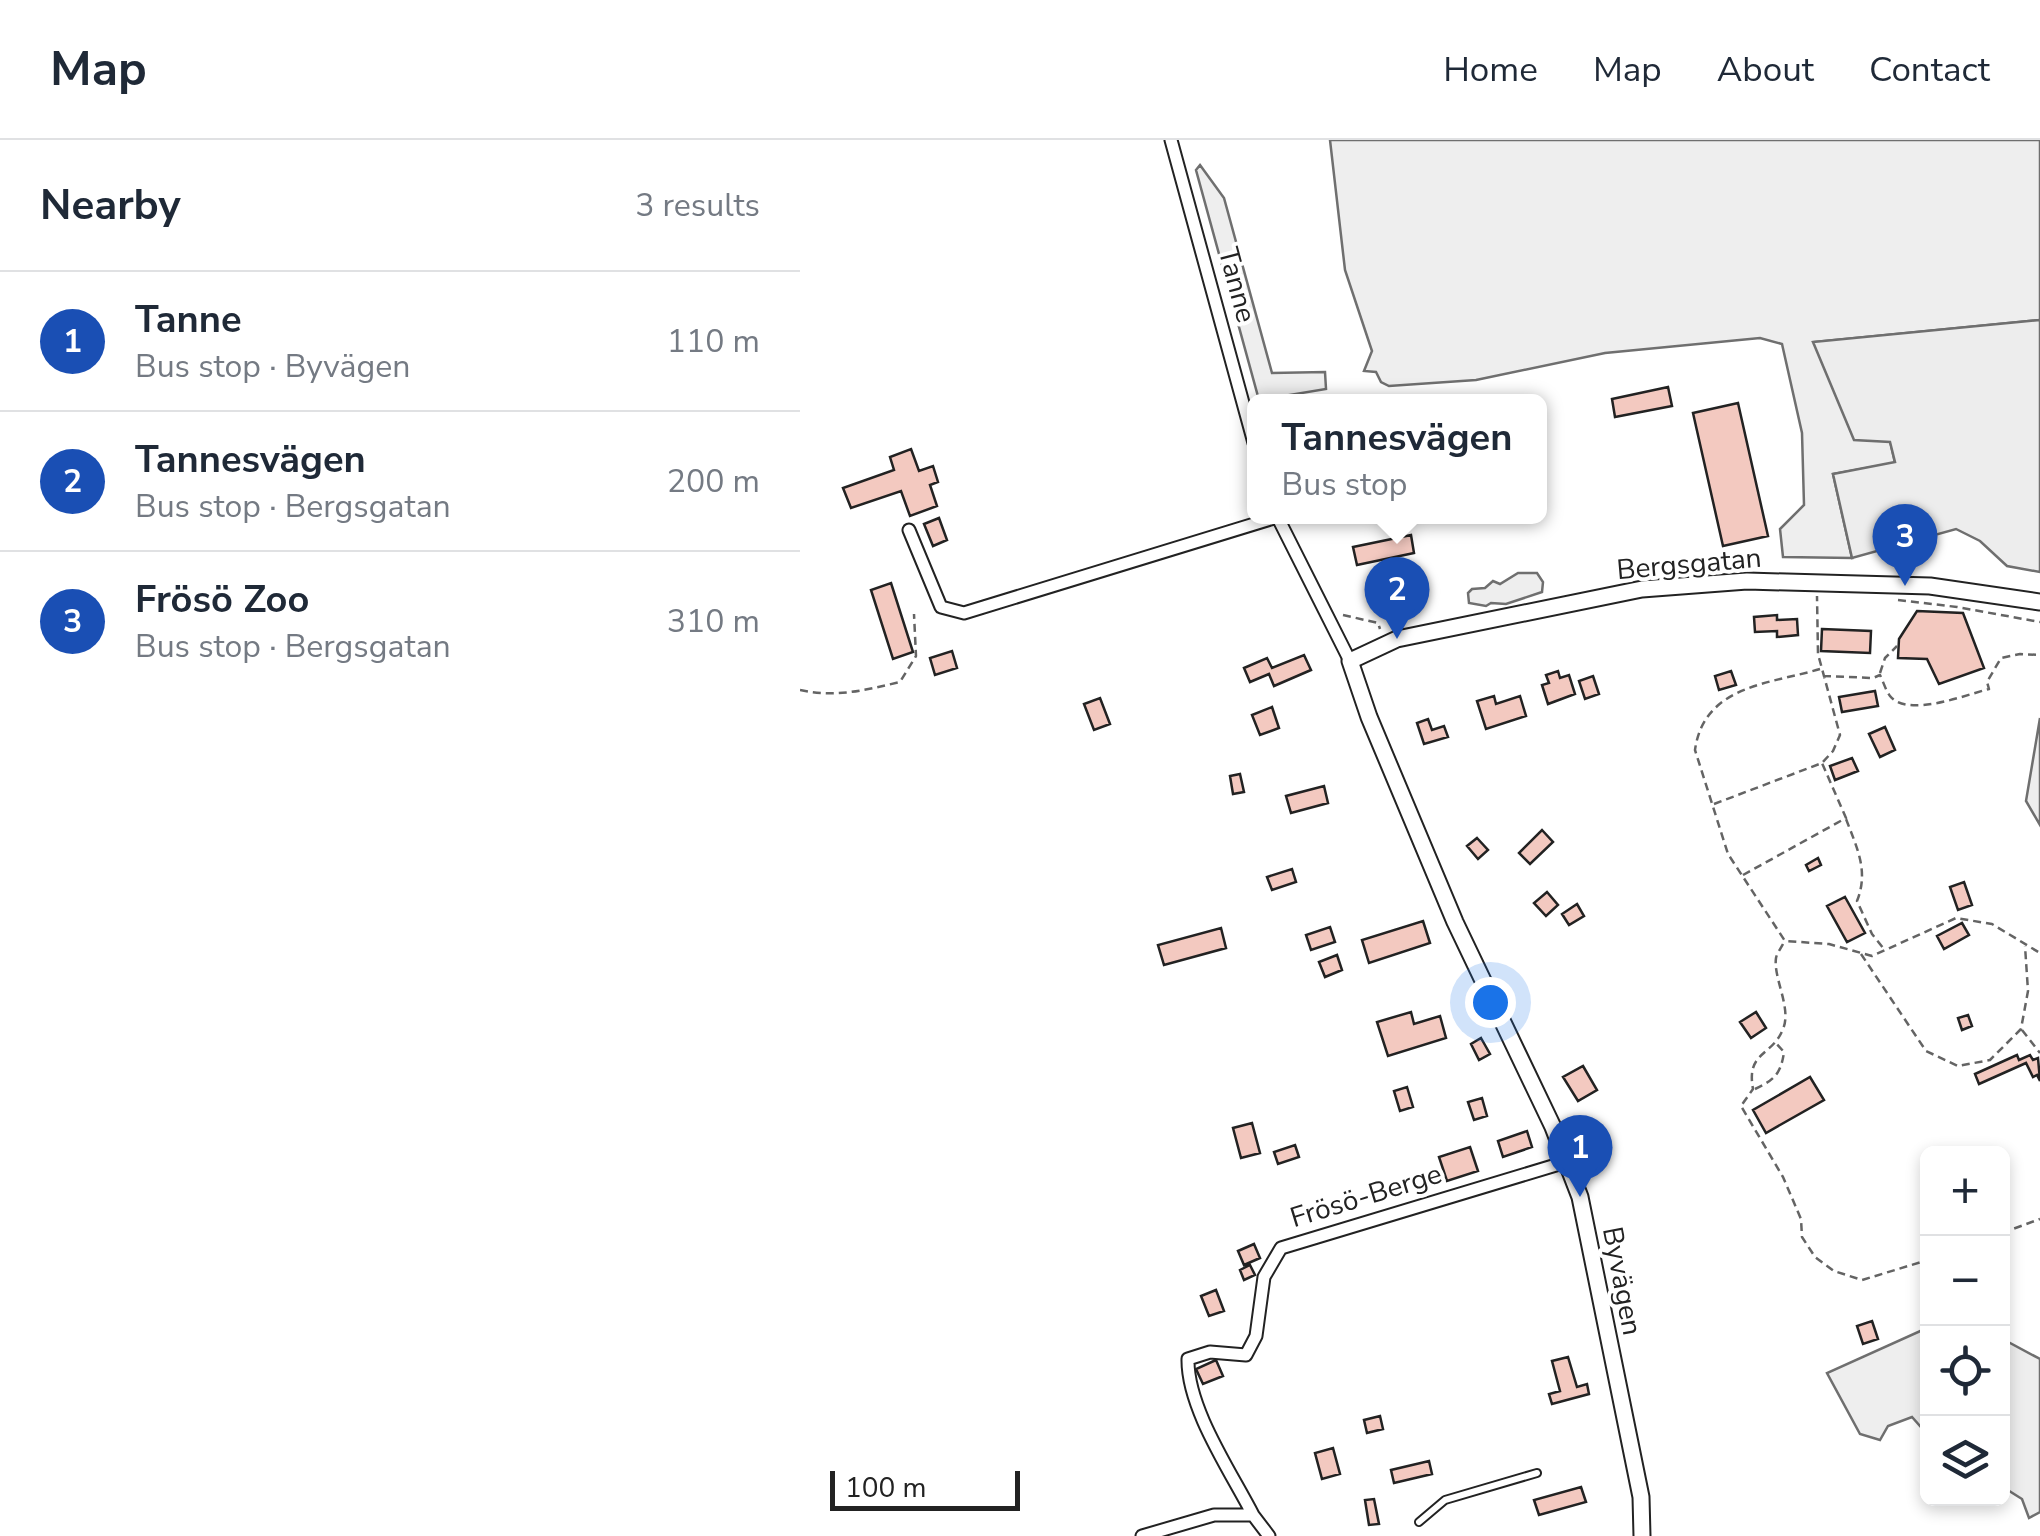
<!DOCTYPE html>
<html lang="en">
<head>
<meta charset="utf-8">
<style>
  :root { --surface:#fff; --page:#f2f2f3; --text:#1f2937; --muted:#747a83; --line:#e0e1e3; --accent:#ea580c }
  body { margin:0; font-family:"Nunito Sans",sans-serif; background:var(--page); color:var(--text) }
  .controls { position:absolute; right:30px; bottom:30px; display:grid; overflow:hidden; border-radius:15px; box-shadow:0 5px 15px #0003 }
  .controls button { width:90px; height:90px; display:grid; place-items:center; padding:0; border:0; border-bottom:2px solid var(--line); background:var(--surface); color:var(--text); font:50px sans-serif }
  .scale { position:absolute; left:30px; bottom:25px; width:190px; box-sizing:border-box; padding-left:10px; border:5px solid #222; border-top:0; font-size:28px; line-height:35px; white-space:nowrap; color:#222; -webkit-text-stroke:8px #fff; paint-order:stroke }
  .you { position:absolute; left:690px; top:862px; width:35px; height:35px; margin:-25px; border:8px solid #fff; border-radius:50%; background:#1a73e8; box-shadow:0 0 0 15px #1a73e833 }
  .badge { display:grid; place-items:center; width:65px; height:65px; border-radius:50%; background:var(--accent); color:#fff; font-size:32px; font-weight:700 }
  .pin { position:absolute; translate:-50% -82px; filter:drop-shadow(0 2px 5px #0008) }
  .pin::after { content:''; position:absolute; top:52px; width:35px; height:30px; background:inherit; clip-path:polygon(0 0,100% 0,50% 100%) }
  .popup { position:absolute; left:447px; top:254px; width:300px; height:130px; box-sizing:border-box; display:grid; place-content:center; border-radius:15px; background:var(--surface); filter:drop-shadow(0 2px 8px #0005); font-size:32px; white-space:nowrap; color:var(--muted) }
  .popup b { font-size:38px; color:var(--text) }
  .popup::after { content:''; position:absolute; left:50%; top:100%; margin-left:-20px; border:20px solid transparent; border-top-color:var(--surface) }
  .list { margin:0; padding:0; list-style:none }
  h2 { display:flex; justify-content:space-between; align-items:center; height:130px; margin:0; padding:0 40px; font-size:42px }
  h2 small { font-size:32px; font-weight:400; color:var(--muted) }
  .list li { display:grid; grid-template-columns:65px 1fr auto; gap:30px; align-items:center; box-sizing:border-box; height:140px; padding:0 40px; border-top:2px solid var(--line) }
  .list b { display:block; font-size:38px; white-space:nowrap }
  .list p { margin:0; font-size:32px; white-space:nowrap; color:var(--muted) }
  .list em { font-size:32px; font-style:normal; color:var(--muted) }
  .icon { flex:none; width:55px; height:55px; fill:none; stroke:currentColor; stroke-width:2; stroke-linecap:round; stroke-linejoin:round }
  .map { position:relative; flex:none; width:1240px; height:1396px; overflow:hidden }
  header { display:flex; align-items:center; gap:60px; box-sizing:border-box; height:140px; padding:0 50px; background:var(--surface); border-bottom:2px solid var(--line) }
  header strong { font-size:48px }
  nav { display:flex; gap:55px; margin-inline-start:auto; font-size:35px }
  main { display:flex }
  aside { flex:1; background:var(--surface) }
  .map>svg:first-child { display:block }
</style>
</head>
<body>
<header>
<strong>Map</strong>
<nav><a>Home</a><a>Map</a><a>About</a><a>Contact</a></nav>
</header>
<main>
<aside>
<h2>Nearby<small>3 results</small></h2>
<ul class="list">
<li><span class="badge" style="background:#1a4fb4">1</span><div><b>Tanne</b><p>Bus stop · Byvägen</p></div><em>110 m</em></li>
<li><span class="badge" style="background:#1a4fb4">2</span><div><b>Tannesvägen</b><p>Bus stop · Bergsgatan</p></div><em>200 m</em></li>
<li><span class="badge" style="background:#1a4fb4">3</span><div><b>Frösö Zoo</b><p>Bus stop · Bergsgatan</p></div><em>310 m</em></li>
</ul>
</aside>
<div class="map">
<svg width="1240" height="1396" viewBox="0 0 1240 1396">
  <rect width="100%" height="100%" fill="#fff"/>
  <path fill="#eee" stroke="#6f6f6f" stroke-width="2.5" d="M 530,0 L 1240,0 L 1240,180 L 1014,202 L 1090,301 L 1095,323 L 1033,334 L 1052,418 L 983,417 L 980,389 L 1004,365 L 1002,293 L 982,204 L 960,198 L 805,213 L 676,240 L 589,246 L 581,242 L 576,232 L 564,231 L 572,211 L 545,130 Z
    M 400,25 L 424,58 L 472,233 L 525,232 L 526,249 L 459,260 L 396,30 Z
    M 718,433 L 737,433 L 743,442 L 742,452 L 706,464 L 691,463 L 686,466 L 669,463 L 668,453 L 672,449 L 685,448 L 693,441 L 700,444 Z
    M 1240,578 L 1240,685 L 1226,661 Z
    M 1127,1188 L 1127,1294 L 1112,1277 L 1088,1286 L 1080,1300 L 1060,1294 L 1027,1233 Z
    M 1202,1203 L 1210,1203 L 1240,1219 L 1240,1372 L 1229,1378 L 1222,1359 L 1203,1347 Z"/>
  <path fill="#ededed" stroke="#6f6f6f" stroke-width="2.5" d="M 1240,180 L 1240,432 L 1207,426 L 1180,401 L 1156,389 L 1052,418 L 1033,334 L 1095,322 L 1090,302 L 1054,300 L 1013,202 Z"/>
  <path fill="#f3c9c0" stroke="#222" stroke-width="2.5" d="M 868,247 L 872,266 L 815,277 L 812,259 Z
    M 938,263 L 968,396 L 923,406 L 893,273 Z
    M 111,309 L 119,331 L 133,326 L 138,342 L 130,345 L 137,366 L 110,376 L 101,351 L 51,368 L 43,348 L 94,330 L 90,317 Z
    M 139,378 L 147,400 L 133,406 L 124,384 Z
    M 611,395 L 614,413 L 557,425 L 553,407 Z
    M 91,443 L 113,512 L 93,519 L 71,450 Z
    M 1117,471 L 1163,473 L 1184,528 L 1139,544 L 1127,519 L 1098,518 L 1099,499 Z
    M 977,475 L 977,480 L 997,479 L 998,495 L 977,497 L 977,491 L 955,492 L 954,477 Z
    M 1022,489 L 1071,491 L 1070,513 L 1021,511 Z
    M 152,511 L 157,528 L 135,535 L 130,518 Z
    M 504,515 L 511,530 L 474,546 L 469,534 L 450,542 L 444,528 L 467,518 L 472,528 Z
    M 758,531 L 760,538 L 769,535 L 775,554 L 748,564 L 742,545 L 749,543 L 746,535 Z
    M 931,531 L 936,545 L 919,550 L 915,536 Z
    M 793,536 L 799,554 L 785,559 L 779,541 Z
    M 1075,551 L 1078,566 L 1042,572 L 1039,557 Z
    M 694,556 L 696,564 L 720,556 L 726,576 L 686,589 L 677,561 Z
    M 300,558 L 310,584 L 294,590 L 284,564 Z
    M 472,567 L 479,588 L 460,595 L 452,575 Z
    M 628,579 L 632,590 L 644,586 L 648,597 L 624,604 L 617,583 Z
    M 1085,587 L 1095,610 L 1080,617 L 1069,594 Z
    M 1052,618 L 1058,631 L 1035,640 L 1030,626 Z
    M 440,634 L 444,652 L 433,654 L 430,636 Z
    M 524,646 L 528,663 L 491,673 L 486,656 Z
    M 742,690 L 753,702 L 730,724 L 719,713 Z
    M 677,698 L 688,710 L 678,719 L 667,706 Z
    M 1018,718 L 1021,725 L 1009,731 L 1006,725 Z
    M 492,729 L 496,742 L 472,750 L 467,737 Z
    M 1164,742 L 1172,765 L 1158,770 L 1150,747 Z
    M 747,752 L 758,765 L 746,776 L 734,763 Z
    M 1045,757 L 1065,793 L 1047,802 L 1027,766 Z
    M 777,764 L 784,776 L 769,785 L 762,774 Z
    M 623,781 L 630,803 L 569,823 L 562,800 Z
    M 1162,783 L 1169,795 L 1144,809 L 1137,796 Z
    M 530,787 L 535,802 L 511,810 L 506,795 Z
    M 421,788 L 426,808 L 364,825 L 358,805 Z
    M 537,815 L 542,830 L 525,837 L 519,822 Z
    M 611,872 L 614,884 L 640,876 L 646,898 L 588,916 L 577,882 Z
    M 956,872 L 966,888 L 951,898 L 940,882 Z
    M 1168,875 L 1172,886 L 1162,890 L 1158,878 Z
    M 681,898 L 690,914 L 679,920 L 671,904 Z
    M 1217,915 L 1219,920 L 1230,915 L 1233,920 L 1238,918 L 1240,941 L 1237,935 L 1233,937 L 1226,923 L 1179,944 L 1175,934 Z
    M 783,926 L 797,950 L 778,961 L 763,937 Z
    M 1010,937 L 1024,960 L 966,993 L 953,970 Z
    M 607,947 L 613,967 L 600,971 L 594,951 Z
    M 682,958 L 687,976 L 674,980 L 668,962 Z
    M 452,983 L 460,1013 L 441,1018 L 433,988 Z
    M 727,991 L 732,1007 L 703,1017 L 698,1001 Z
    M 495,1005 L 499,1017 L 478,1024 L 474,1012 Z
    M 670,1007 L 678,1031 L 647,1041 L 639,1017 Z
    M 454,1104 L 460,1118 L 444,1125 L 438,1111 Z
    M 450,1125 L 455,1135 L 444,1140 L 440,1130 Z
    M 416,1150 L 424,1171 L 409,1176 L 401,1156 Z
    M 1072,1181 L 1078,1199 L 1063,1204 L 1057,1186 Z
    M 768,1217 L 777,1247 L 787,1244 L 789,1254 L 752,1264 L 749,1254 L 760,1251 L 752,1221 Z
    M 416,1220 L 423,1236 L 403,1244 L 396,1229 Z
    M 580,1276 L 583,1289 L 567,1293 L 564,1280 Z
    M 533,1308 L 540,1334 L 522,1339 L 515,1313 Z
    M 629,1321 L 632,1334 L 594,1343 L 591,1330 Z
    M 781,1347 L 786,1362 L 739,1375 L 734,1360 Z
    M 574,1359 L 579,1384 L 569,1385 L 565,1360 Z"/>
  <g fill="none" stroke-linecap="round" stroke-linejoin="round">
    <defs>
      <path id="lane" d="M 619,1382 L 645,1360 L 737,1333"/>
      <path id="street" d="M 371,0 L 454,303
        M 477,376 L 550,521
        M 109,390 L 141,467 L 164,473 L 477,377
        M 453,1375 C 431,1332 387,1268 388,1219 L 410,1212 L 446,1215 L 456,1196 L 464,1137 L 481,1108 L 766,1022
        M 342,1396 L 414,1375 L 453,1375 L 469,1396"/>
      <path id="secondary" d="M 842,1396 L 841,1357 L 780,1057 L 753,987 L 655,782 L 569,577 L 550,521 L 597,499 L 842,449 L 947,441 L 1130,446 L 1240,462"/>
    </defs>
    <use href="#lane" stroke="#222" stroke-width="10"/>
    <use href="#street" stroke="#222" stroke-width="15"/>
    <use href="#secondary" stroke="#222" stroke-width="19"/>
    <path stroke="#646464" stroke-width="2.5" stroke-dasharray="8 5" stroke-linecap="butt" d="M 1098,460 L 1157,467 L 1240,482
      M 543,475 L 578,483 L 580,489
      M 1020,529 C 970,544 904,545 895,610 L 928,714 L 985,801 L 1029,804 L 1072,816 L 1156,778 L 1192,784 L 1240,813
      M 1080,533 L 1085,518 L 1097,506
      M 1023,536 L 1073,538 L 1080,535 C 1083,541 1086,551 1090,556 C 1108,578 1165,555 1189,549 L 1187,542 L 1201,518 L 1220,514 L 1240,515
      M 0,550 C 35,558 66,550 100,542 L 116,516 L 114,474
      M 914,664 L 1022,623 L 1033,611 L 1040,595 L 1018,514 L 1017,456
      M 1046,679 C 1057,708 1069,731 1057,761 L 1072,794 L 1084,809
      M 943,735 L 1046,678 L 1022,623
      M 983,804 C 981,808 977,813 976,818 C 973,838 992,868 983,889 C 972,917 946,911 953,949 L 941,966 L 983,1037 L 1001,1079 L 1002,1097 L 1015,1117 L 1034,1131 L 1062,1140 L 1128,1120
      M 1061,814 L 1126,911 L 1158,926 L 1190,920 L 1221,889 L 1228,851 L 1225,806
      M 1222,890 L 1240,913
      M 955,949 C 974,940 981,934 984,912 L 975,902
      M 1202,1093 L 1240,1079"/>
    <use href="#lane" stroke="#fff" stroke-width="6"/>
    <use href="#street" stroke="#fff" stroke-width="11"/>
    <use href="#secondary" stroke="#fff" stroke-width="15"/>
  </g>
  <g text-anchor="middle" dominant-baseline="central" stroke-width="8" stroke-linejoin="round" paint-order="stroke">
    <g font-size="28" fill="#222" stroke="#fff">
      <text transform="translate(437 145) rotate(75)">Tanne</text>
      <text transform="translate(889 424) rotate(-5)">Bergsgatan</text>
      <text transform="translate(566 1056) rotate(-17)">Frösö-Berge</text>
      <text transform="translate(822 1141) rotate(79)">Byvägen</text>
    </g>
  </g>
</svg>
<div class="controls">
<button>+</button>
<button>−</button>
<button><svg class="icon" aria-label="locate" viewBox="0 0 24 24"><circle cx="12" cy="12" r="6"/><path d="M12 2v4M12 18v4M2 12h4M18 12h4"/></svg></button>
<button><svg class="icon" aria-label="layers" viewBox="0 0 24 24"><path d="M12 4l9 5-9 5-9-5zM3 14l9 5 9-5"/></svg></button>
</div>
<div class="scale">100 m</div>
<div class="you"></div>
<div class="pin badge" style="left:780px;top:1057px;background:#1a4fb4">1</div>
<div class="pin badge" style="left:597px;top:499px;background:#1a4fb4">2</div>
<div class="popup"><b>Tannesvägen</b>Bus stop</div>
<div class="pin badge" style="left:1105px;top:446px;background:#1a4fb4">3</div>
</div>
</main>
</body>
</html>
